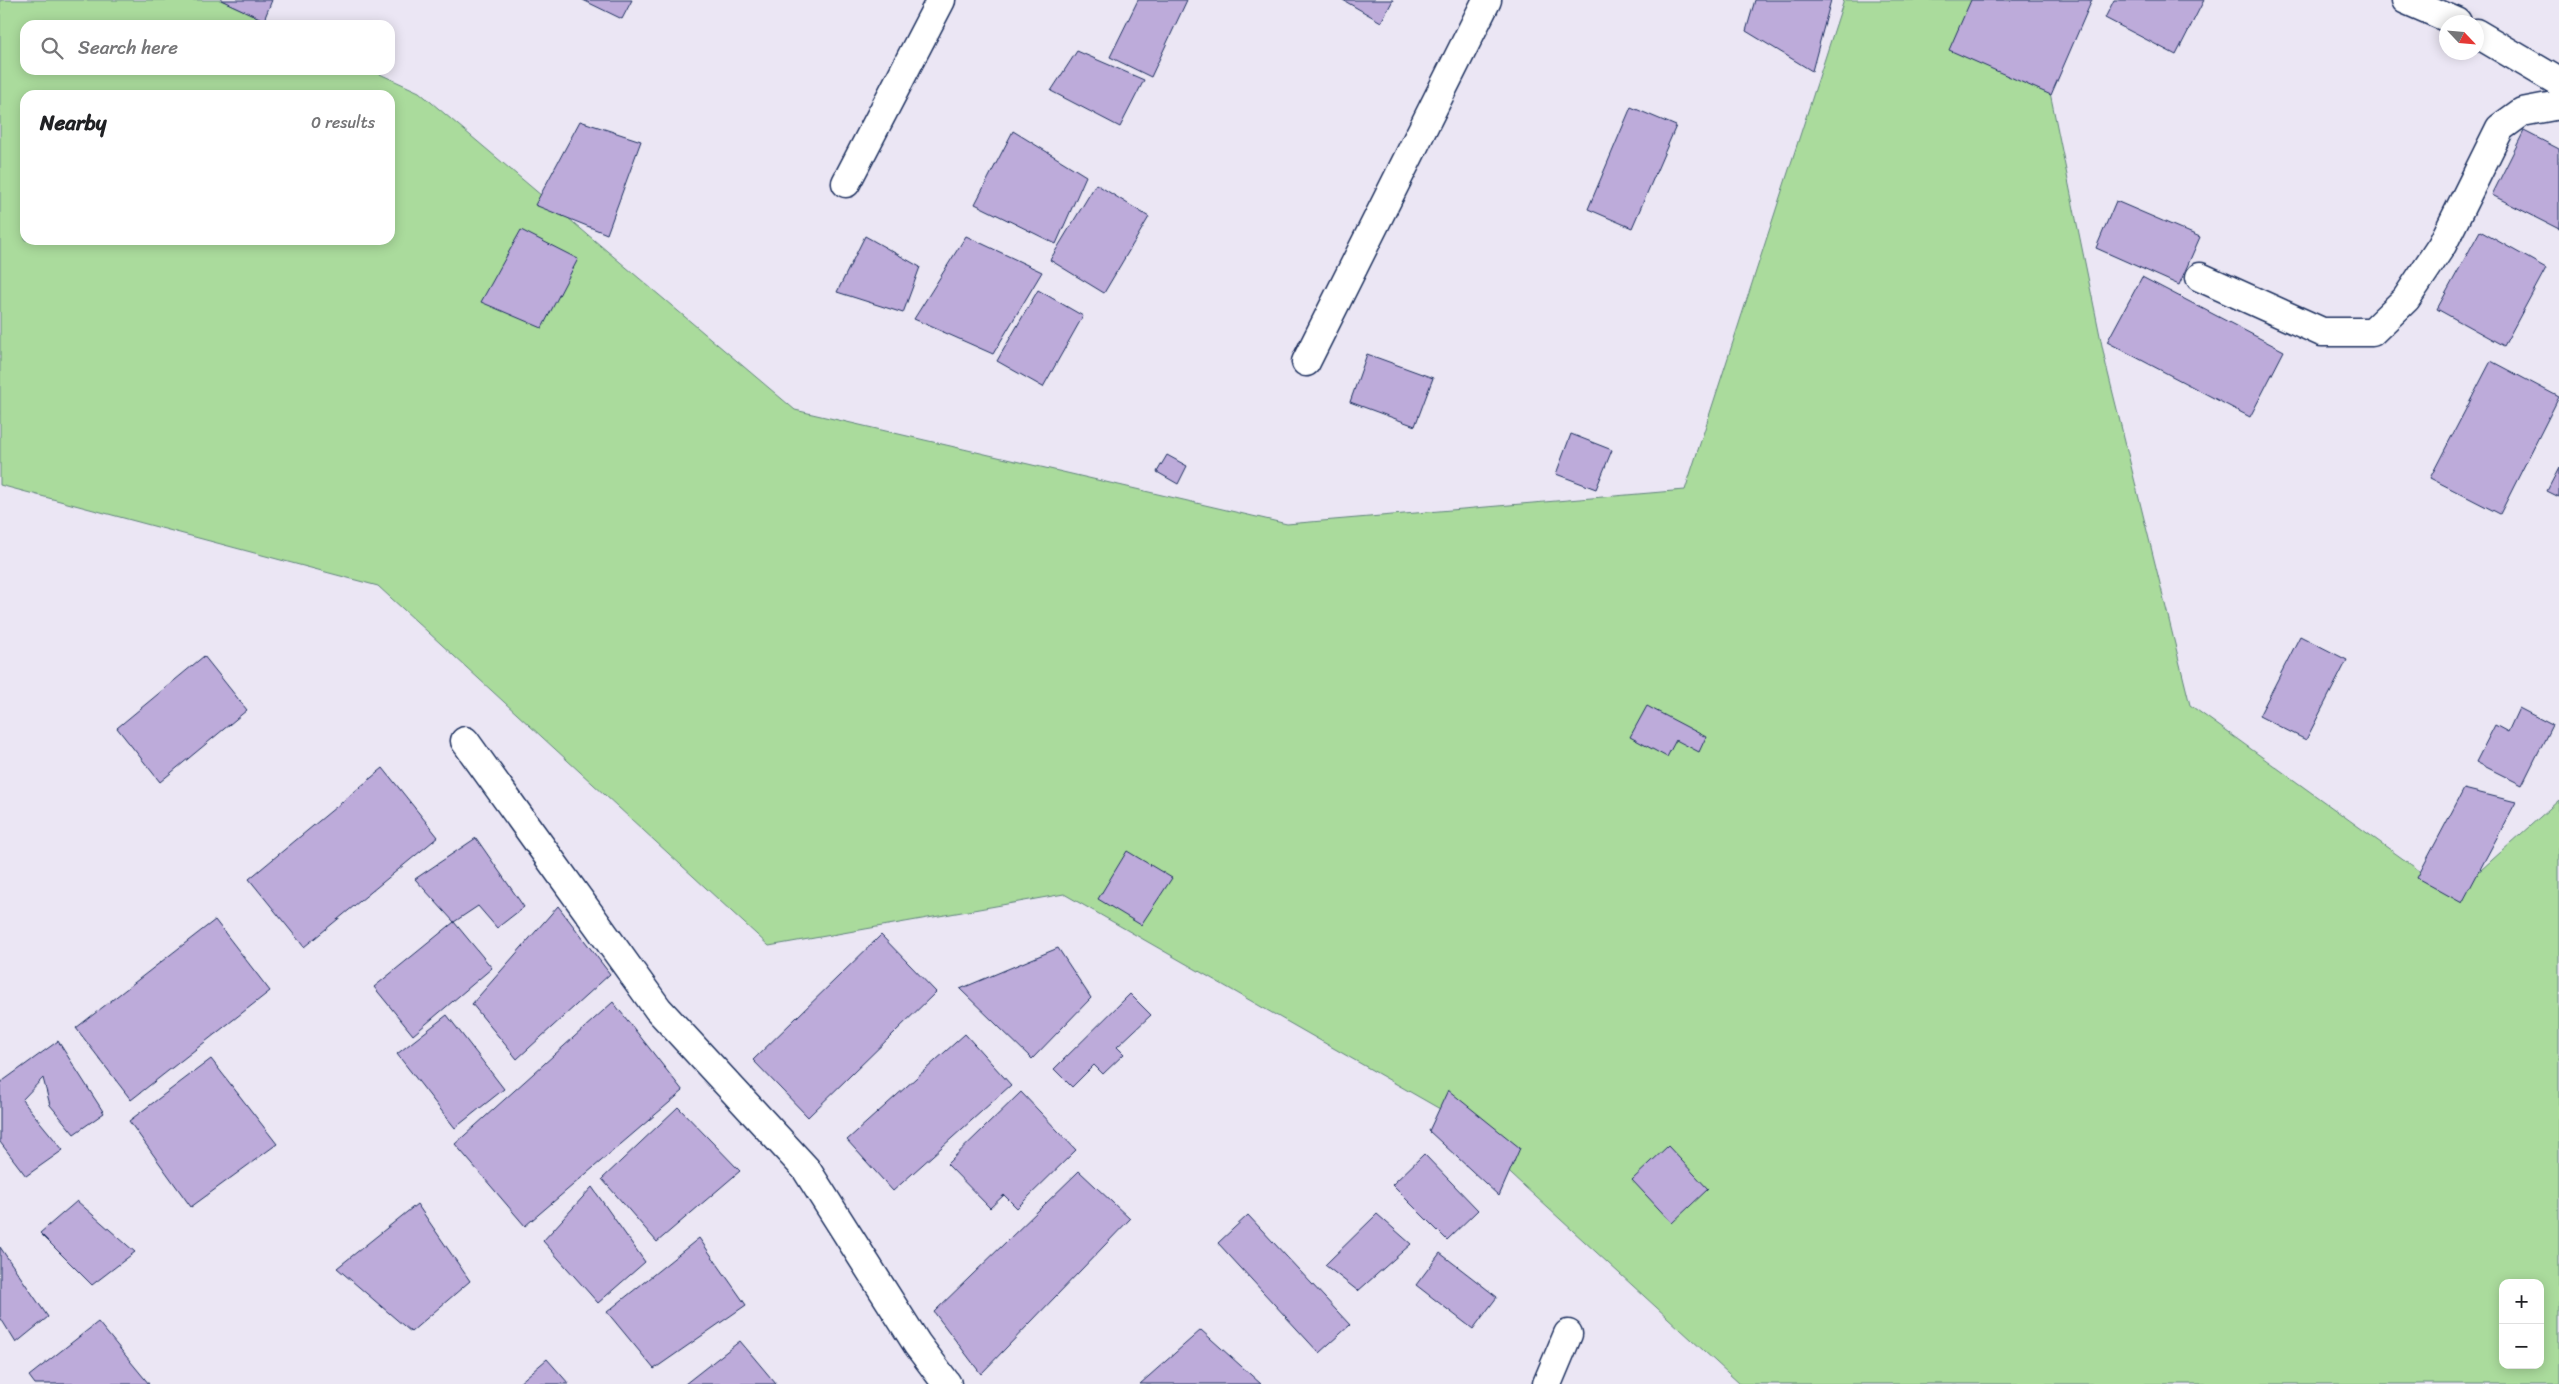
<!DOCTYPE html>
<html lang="en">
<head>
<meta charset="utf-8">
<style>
  :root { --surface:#fff; --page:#f6f6f6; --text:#202124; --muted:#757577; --line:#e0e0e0 }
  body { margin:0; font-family:Sriracha,sans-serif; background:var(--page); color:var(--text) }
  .controls { position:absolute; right:15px; bottom:15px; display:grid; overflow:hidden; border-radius:10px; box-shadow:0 2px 12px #0003 }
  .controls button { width:45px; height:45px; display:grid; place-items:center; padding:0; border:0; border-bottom:1px solid var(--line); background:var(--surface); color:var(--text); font:25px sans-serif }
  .compass { position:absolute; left:2439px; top:15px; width:45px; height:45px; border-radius:50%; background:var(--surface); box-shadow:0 2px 12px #0003; rotate:116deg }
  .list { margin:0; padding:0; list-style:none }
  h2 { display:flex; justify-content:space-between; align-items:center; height:65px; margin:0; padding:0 20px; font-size:21px }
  h2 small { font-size:16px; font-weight:400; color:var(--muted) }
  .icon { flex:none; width:28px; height:28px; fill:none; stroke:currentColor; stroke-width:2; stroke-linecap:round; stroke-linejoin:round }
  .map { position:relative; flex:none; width:2559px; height:1384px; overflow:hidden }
  .search { position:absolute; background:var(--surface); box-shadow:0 2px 12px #0003; left:20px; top:20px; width:375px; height:55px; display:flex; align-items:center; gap:12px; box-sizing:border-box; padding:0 18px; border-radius:15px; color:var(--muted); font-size:19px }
  .panel { position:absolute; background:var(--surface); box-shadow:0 2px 12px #0003; left:20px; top:90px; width:375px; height:155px; border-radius:15px }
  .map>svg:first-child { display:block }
</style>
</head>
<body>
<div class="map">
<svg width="2559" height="1384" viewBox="0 0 2559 1384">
  <rect width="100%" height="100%" fill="#ebe6f4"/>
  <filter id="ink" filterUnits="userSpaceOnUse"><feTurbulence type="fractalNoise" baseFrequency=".02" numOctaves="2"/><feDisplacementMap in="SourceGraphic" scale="10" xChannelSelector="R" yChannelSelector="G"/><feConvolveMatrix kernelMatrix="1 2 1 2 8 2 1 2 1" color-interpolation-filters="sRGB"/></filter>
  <g filter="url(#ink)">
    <path fill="#aadb9c" stroke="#62857d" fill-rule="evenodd" d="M 0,0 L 221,0 L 275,25 L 25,25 L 25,70 L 371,70 L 419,92 L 795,410 L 1287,524 L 1685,490 L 1844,0 L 2031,0 L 2106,365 L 2190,705 L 2453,895 L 2559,800 L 2559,1384 L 1740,1384 L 1440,1109 L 1064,894 L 769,946 L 378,586 L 0,485 ZM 25,95 L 390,95 L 390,240 L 25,240 ZM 2503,1283 L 2540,1283 L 2540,1365 L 2503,1365 Z"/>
    <path fill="#bdabda" stroke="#1b2f5e" d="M 221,0 L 272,0 L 264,20 Z
      M 583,0 L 632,0 L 622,19 Z
      M 1138,0 L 1187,0 L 1151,77 L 1110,57 Z
      M 1343,0 L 1393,0 L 1381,22 Z
      M 1755,0 L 1831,0 L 1812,71 L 1746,31 Z
      M 1971,0 L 2092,0 L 2051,95 L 1949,50 Z
      M 2114,0 L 2204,0 L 2176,55 L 2105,18 Z
      M 1077,51 L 1144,80 L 1120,127 L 1051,91 Z
      M 1631,107 L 1676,126 L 1632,228 L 1588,209 Z
      M 580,121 L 641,141 L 607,234 L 535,205 Z
      M 1013,131 L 1086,176 L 1056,244 L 975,204 Z
      M 2524,131 L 2559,149 L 2559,229 L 2492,195 Z
      M 1096,184 L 1149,217 L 1104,293 L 1050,260 Z
      M 2116,201 L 2200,237 L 2179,285 L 2096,248 Z
      M 521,230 L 578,259 L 542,328 L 481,302 Z
      M 2480,231 L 2546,268 L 2504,346 L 2437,309 Z
      M 865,236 L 920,267 L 903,313 L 837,292 Z
      M 966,236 L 1042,272 L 993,354 L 914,319 Z
      M 2142,277 L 2284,351 L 2250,417 L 2107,342 Z
      M 1038,290 L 1083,316 L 1043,387 L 997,361 Z
      M 1367,354 L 1433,378 L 1415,426 L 1350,402 Z
      M 2491,361 L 2559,397 L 2500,514 L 2430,478 Z
      M 1571,434 L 1612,450 L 1596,489 L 1556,474 Z
      M 1167,455 L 1187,466 L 1178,484 L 1157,472 Z
      M 2559,468 L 2559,497 L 2547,491 Z
      M 2300,636 L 2347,660 L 2306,740 L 2259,716 Z
      M 204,656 L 247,710 L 160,782 L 117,728 Z
      M 1647,706 L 1706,737 L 1699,752 L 1676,740 L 1667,757 L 1630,737 Z
      M 2519,708 L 2552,725 L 2522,785 L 2476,762 L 2495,725 L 2508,732 Z
      M 383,768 L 438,837 L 304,947 L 249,879 Z
      M 2464,789 L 2516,802 L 2462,903 L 2417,878 Z
      M 476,838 L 524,907 L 497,928 L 478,906 L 454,922 L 415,879 Z
      M 1127,851 L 1172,878 L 1141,925 L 1098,899 Z
      M 558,906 L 610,974 L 517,1059 L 472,1004 Z
      M 215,920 L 270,991 L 131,1100 L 76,1028 Z
      M 454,922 L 492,968 L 413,1035 L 374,987 Z
      M 881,935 L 936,992 L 808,1117 L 753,1060 Z
      M 1058,948 L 1091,998 L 1032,1059 L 960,989 Z
      M 1130,994 L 1151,1015 L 1117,1047 L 1124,1054 L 1103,1074 L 1094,1065 L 1072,1087 L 1054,1069 Z
      M 613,1002 L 683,1091 L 525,1226 L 455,1144 Z
      M 447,1015 L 504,1089 L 455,1128 L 397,1054 Z
      M 965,1034 L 1011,1085 L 893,1191 L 847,1140 Z
      M 58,1041 L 104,1113 L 74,1134 L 50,1105 L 43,1078 L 22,1100 L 63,1150 L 26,1176 L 0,1142 L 0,1083 Z
      M 211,1059 L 277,1144 L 191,1207 L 129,1121 Z
      M 1448,1090 L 1520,1148 L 1499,1196 L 1429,1131 Z
      M 1021,1092 L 1076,1150 L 1017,1208 L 1004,1195 L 990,1208 L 947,1164 Z
      M 678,1107 L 740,1171 L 657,1242 L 602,1179 Z
      M 1668,1146 L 1708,1189 L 1672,1223 L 1632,1180 Z
      M 1424,1154 L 1478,1210 L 1447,1240 L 1392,1185 Z
      M 1079,1171 L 1130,1219 L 981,1374 L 934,1312 Z
      M 592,1187 L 645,1262 L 598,1303 L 543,1241 Z
      M 77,1201 L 135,1252 L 92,1285 L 40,1233 Z
      M 417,1204 L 470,1281 L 411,1332 L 337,1268 Z
      M 1377,1214 L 1411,1244 L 1358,1291 L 1325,1265 Z
      M 1248,1215 L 1350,1325 L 1319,1353 L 1218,1243 Z
      M 699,1238 L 746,1305 L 654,1369 L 607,1312 Z
      M 0,1247 L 48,1317 L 16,1343 L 0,1317 Z
      M 1440,1253 L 1497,1297 L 1473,1329 L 1416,1285 Z
      M 98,1322 L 149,1384 L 35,1384 L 29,1376 Z
      M 1201,1330 L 1261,1384 L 1140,1384 Z
      M 740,1341 L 776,1384 L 685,1384 Z
      M 547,1359 L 569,1384 L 518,1384 Z"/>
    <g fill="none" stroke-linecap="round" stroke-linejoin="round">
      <defs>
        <path id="minor" d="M 2406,0 L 2457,22
          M 2476,33 L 2559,82
          M 846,183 L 941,0
          M 2200,277 L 2322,332 L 2372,332 L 2406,299 L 2442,245 L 2500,128 L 2522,112 L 2559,105
          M 1306,362 L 1487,0
          M 465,741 L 658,1009 L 806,1169 L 917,1344 L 947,1384
          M 1547,1384 L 1568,1334"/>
      </defs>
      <use href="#minor" stroke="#1b2f5e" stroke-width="31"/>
      <use href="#minor" stroke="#fff" stroke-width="28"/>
    </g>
  </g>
</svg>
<div class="controls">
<button>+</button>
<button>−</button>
</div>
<svg class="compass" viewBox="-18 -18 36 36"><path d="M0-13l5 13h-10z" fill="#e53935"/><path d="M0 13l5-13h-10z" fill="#757577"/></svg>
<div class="search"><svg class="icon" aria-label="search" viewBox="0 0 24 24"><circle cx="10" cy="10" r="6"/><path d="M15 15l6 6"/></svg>Search here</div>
<section class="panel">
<h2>Nearby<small>0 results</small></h2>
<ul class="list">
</ul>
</section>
</div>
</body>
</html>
